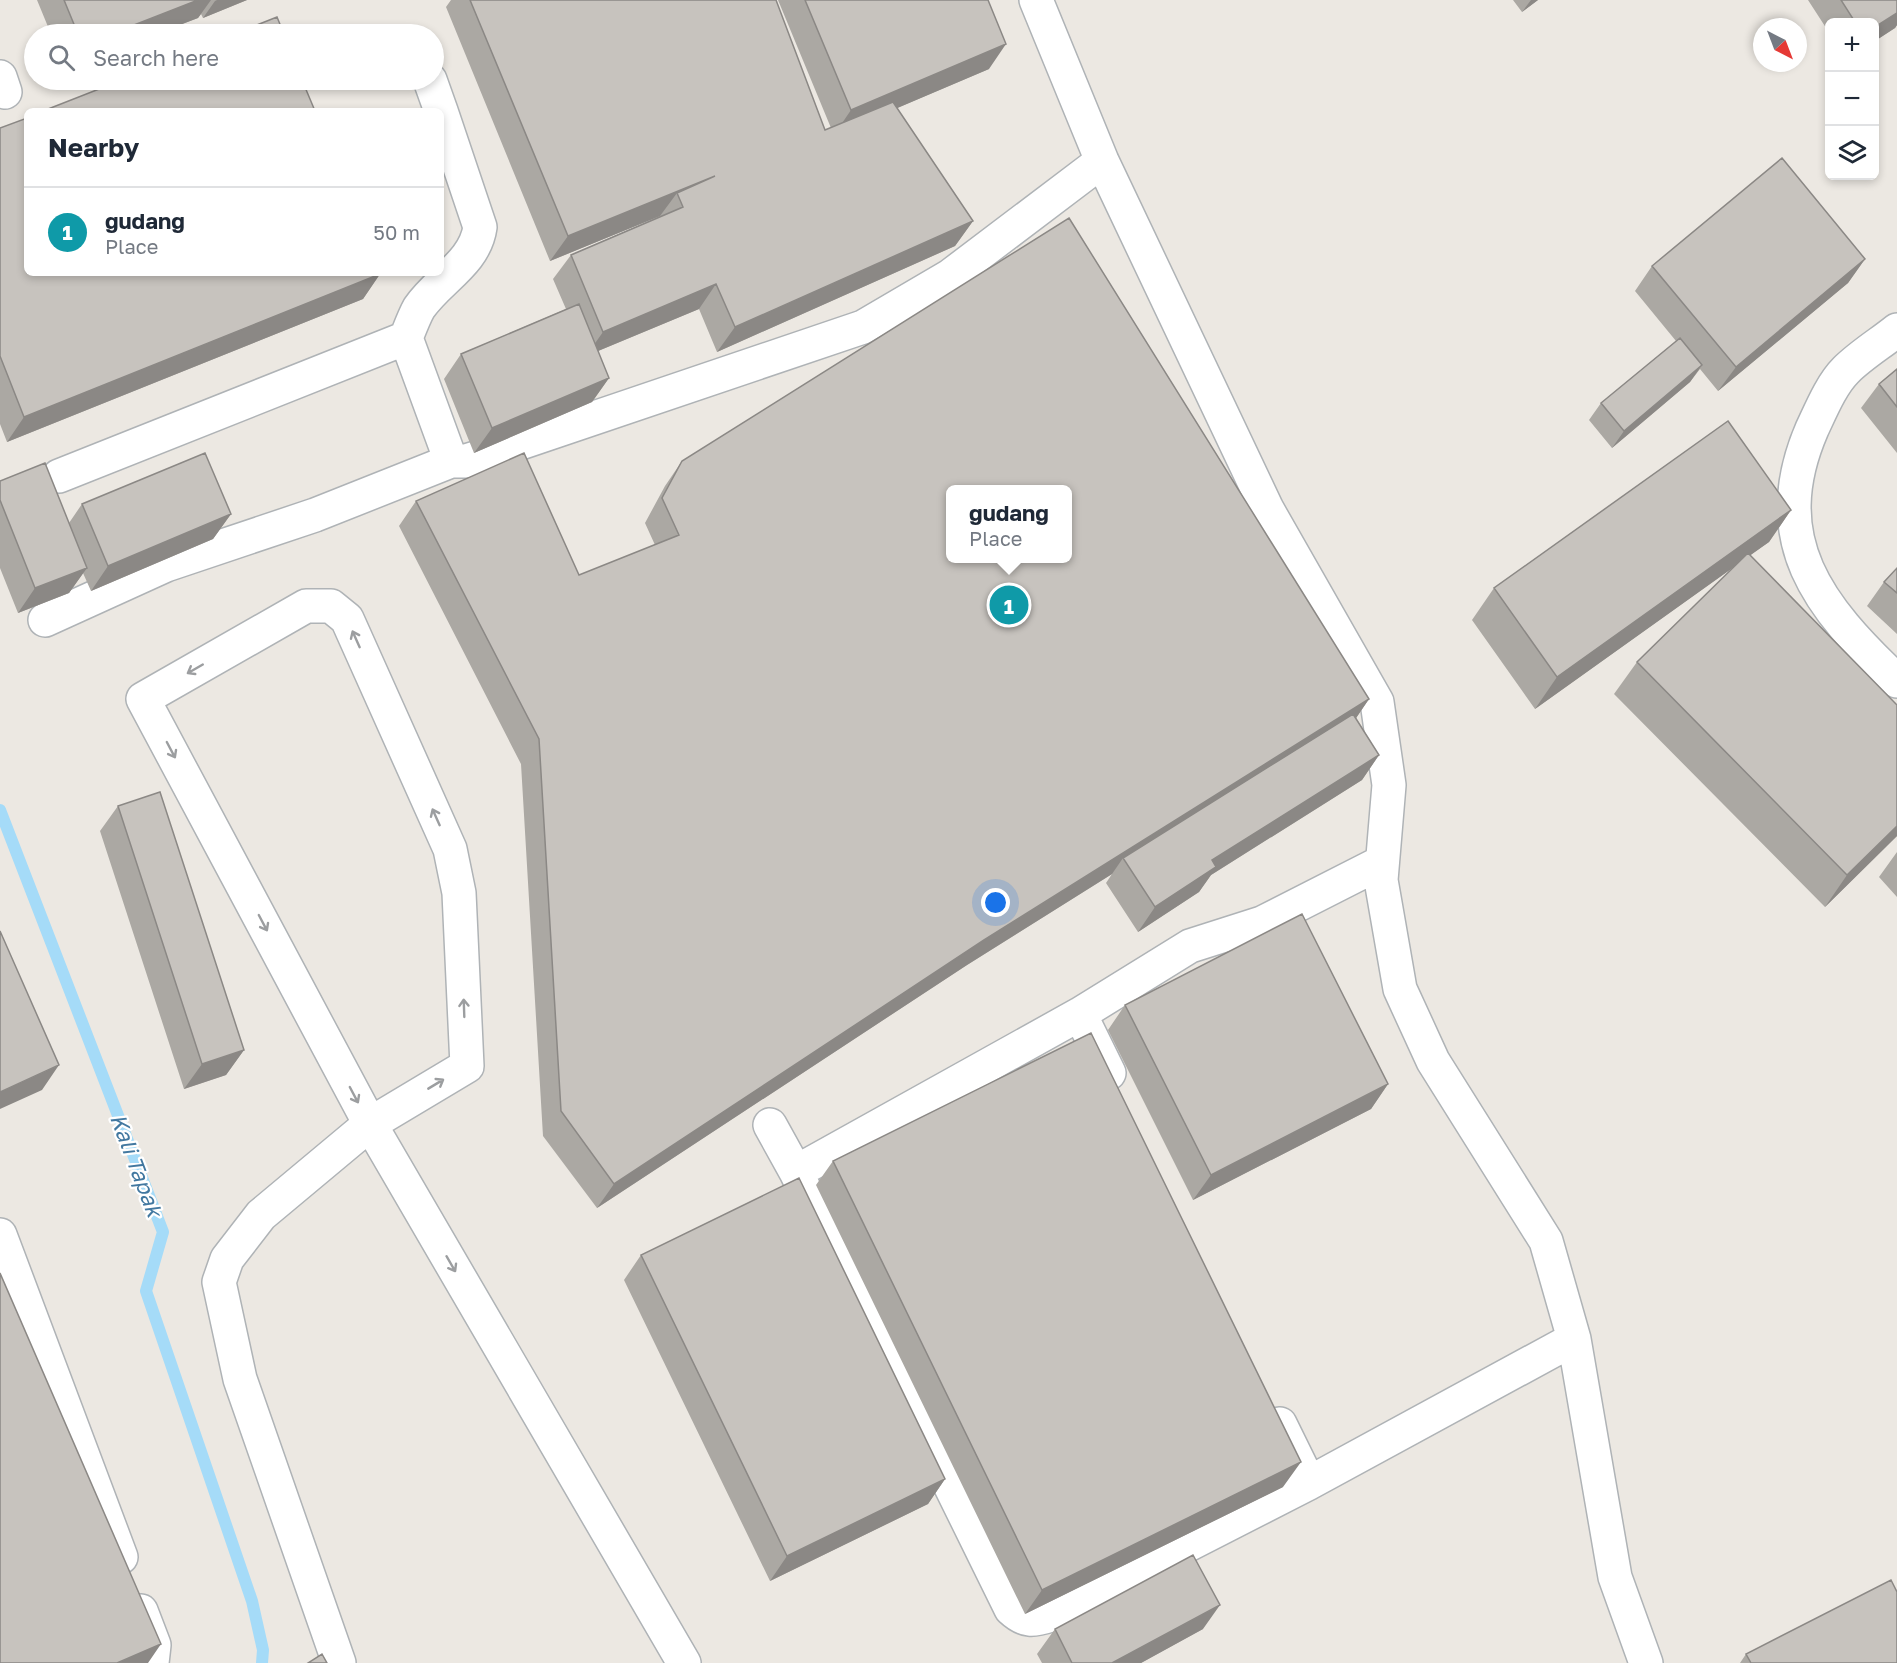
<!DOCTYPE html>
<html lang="en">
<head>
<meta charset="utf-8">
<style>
  :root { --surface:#fff; --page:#f2f2f3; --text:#1f2937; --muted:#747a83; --line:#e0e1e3; --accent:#db383b }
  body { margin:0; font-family:"Golos Text",sans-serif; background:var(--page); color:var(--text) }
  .controls { position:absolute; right:18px; top:18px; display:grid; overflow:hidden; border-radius:9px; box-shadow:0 3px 9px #0003 }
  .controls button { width:54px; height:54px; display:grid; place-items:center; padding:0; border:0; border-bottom:2px solid var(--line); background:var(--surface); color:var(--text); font:30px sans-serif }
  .compass { position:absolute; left:1753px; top:18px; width:54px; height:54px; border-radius:50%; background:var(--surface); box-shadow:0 3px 9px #0003; rotate:138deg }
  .you { position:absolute; left:996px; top:903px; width:21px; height:21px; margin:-15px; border:4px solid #fff; border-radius:50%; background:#1a73e8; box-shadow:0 0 0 9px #1a73e833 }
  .badge { display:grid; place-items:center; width:39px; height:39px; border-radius:50%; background:var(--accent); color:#fff; font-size:20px; font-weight:700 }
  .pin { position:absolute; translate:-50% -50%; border:3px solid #fff; box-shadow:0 2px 6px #0006 }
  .popup { position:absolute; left:946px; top:485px; width:126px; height:78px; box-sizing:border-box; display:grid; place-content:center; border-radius:9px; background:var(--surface); filter:drop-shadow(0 2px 4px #0005); font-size:20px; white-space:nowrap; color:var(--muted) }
  .popup b { font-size:22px; color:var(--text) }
  .popup::after { content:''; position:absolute; left:50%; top:100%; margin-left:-12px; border:12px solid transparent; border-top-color:var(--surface) }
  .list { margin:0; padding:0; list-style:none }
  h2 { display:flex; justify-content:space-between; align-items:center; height:78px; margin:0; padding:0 24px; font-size:26px }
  h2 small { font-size:20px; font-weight:400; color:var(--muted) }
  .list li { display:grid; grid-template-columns:39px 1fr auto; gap:18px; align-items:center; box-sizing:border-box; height:90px; padding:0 24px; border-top:2px solid var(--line) }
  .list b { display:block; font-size:22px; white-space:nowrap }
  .list p { margin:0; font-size:20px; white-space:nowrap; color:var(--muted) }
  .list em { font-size:20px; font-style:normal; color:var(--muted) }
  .icon { flex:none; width:33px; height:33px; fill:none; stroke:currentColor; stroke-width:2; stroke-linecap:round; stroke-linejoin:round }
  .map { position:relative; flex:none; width:1897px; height:1663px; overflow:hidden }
  .search { position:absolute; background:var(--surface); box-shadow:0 3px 9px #0003; left:24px; top:24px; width:420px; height:66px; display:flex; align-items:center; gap:15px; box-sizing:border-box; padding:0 21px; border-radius:33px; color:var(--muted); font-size:22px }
  .panel { position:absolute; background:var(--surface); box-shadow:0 3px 9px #0003; left:24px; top:108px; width:420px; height:168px; border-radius:9px }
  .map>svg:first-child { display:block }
</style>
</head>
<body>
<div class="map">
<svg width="1897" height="1663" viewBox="0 0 1897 1663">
  <rect width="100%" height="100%" fill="#ece8e2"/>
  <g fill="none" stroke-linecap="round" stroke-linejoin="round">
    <path stroke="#a5dbf8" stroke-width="12" d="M 0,810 L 163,1232 L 146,1291 L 252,1601 L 263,1650 L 262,1663"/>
    <defs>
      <path id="minor" d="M 1036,0 L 1102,161 L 1267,509 L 1377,702 L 1389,785 L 1381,880 L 1400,989 L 1433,1061 L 1546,1241 L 1574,1339 L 1615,1577 L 1646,1663
        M 0,77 L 5,92
        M 430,80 L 441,111
        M 441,111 L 480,227 C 475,263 439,279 419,308 C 414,317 410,328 406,338 L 451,461 L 466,461 L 482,456 L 863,327 L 950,276 L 1102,161
        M 1897,330 C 1881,343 1861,355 1846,370 C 1831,385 1821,410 1812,429 C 1764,540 1819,607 1897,681
        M 59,476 L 406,338
        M 45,620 L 166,565 L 315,515 L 451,461
        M 1080,1014 L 1190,946 L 1262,923 L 1382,862
        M 770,1125 L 796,1172 L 1080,1014 L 1109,1073
        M 796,1172 L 1011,1609 C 1025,1622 1033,1621 1051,1615 L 1309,1483
        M 0,1235 L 121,1557
        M 1280,1424 L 1309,1483 L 1574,1339
        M 141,1611 L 154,1645 L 152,1663
        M 339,1663 L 240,1379 L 219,1282 L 227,1259 L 261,1215 L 370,1124 L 467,1066 L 459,893 L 450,849 L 347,619 L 331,606 L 306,606 L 143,699 L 370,1124 L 684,1663"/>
    </defs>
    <use href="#minor" stroke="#afb3b6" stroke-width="36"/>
    <use href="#minor" stroke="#fff" stroke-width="33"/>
  </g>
  <path fill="#aba8a3" d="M 37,0 L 247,0 L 203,18 L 201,14 L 198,18 L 156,34 L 51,34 Z
    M 451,0 L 776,0 L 825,130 L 831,128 L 778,0 L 988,0 L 989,69 L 897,108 L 973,221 L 955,246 L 717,352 L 699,309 L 598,351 L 609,378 L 592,402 L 474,453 L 444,379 L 461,354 L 566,309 L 553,279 L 571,255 L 660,216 L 550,261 L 446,7 Z
    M 1513,0 L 1538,0 L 1522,12 Z
    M 1808,0 L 1897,0 L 1897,25 L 1895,28 L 1875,41 L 1875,22 L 1830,22 L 1830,34 Z
    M 0,128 L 380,274 L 363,299 L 7,442 L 0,424 Z
    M 1865,259 L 1848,283 L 1718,391 L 1700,369 L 1690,382 L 1612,448 L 1589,420 L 1601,403 L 1676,341 L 1635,291 L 1652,266 Z
    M 1897,369 L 1897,453 L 1861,408 L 1879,384 Z
    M 682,461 L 1369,699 L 1356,718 L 1379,755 L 1362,780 L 1211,875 L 1199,892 L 1138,932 L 1106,883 L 1112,874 L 967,965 L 597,1208 L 543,1136 L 521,764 L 399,526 L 416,501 L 579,575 L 655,545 L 645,523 L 665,486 Z
    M 0,481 L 69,523 L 82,504 L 231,514 L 213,539 L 91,591 L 83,573 L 69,593 L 18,613 L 0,568 Z
    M 1791,510 L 1769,542 L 1750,555 L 1897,705 L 1897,836 L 1825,907 L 1614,694 L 1637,662 L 1735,566 L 1535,709 L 1472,620 L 1494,588 Z
    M 1897,568 L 1897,634 L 1867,606 L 1884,582 Z
    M 118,806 L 244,1050 L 226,1075 L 184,1089 L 100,831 Z
    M 1897,852 L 1897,897 L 1879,877 Z
    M 1125,1005 L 1388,1084 L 1371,1109 L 1193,1200 L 1108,1030 Z
    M 833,1161 L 1283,1487 L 1025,1614 L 816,1185 Z
    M 641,1255 L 945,1479 L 928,1504 L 770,1581 L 624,1280 Z
    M 1055,1629 L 1203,1629 L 1141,1663 L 1042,1663 L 1037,1654 Z
    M 1746,1654 L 1897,1663 L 1740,1663 Z"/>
  <path fill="#8b8885" d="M 198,0 L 211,0 L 198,18 L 156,34 L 111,34 Z
    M 217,0 L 247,0 L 203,18 L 215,1 Z
    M 1531,0 L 1538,0 L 1522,12 Z
    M 1897,13 L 1897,25 L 1895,28 L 1875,41 L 1875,27 Z
    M 1006,44 L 989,69 L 834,135 L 851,110 Z
    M 715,176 L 677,193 L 660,216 L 550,261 L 568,236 Z
    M 973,221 L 955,246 L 717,352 L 735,327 Z
    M 1865,259 L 1848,283 L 1718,391 L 1736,367 Z
    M 380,274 L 363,299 L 7,442 L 24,417 Z
    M 716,284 L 699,309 L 586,356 L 603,332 Z
    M 1702,365 L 1690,382 L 1612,448 L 1624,431 Z
    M 609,378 L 592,402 L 474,453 L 492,428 Z
    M 1791,510 L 1769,542 L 1535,709 L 1557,677 Z
    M 231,514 L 213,539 L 91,591 L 108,566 Z
    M 87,568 L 69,593 L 18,613 L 35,588 Z
    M 1369,699 L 1352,724 L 1123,858 L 1112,874 L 967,965 L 597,1208 L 614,1184 L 984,940 Z
    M 1379,755 L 1362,780 L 1211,875 L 1199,892 L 1138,932 L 1155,907 L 1212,860 Z
    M 1897,826 L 1897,836 L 1825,907 L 1847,875 Z
    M 244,1050 L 226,1075 L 184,1089 L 202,1064 Z
    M 59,1065 L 42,1090 L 0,1109 L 0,1092 Z
    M 1388,1084 L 1371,1109 L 1193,1200 L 1211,1175 Z
    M 1301,1462 L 1283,1487 L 1025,1614 L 1042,1590 Z
    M 945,1479 L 928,1504 L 770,1581 L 787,1556 Z
    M 1220,1605 L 1203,1629 L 1141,1663 L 1112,1663 Z
    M 161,1644 L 148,1663 L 117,1663 Z"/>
  <path fill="#c7c3be" stroke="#8b8885" stroke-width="1.5" fill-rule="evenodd" d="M 64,0 L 198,0 L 111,34 L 78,34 Z
    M 470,0 L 776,0 L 825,130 L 893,102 L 973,221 L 735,327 L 716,284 L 603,332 L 571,255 L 683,207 L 677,193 L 715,176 L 568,236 Z
    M 805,0 L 988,0 L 1006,44 L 851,110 Z
    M 1841,0 L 1897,0 L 1897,13 L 1875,27 L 1875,22 L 1855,22 Z
    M 277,17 L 284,34 L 234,34 Z
    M 122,80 L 302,80 L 315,111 L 43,111 Z
    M 27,118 L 27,273 L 380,273 L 380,274 L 24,417 L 0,356 L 0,128 Z
    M 1782,158 L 1865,259 L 1736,367 L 1652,266 Z
    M 1069,218 L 1369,699 L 984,940 L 614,1184 L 561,1111 L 539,739 L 416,501 L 524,453 L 579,575 L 679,535 L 662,498 L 682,461 ZM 951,489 L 1068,489 L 1068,558 L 951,558 Z
    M 579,304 L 609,378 L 492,428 L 461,354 Z
    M 1680,338 L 1702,365 L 1624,431 L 1601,403 Z
    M 1897,369 L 1897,407 L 1879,384 Z
    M 1728,421 L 1791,510 L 1557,677 L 1494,588 Z
    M 205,453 L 231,514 L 108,566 L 82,504 Z
    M 45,463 L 87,568 L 35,588 L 0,500 L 0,481 Z
    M 1748,553 L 1897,705 L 1897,826 L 1847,875 L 1637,662 Z
    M 1897,568 L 1897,593 L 1884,582 Z
    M 1353,714 L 1379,755 L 1212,860 L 1216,867 L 1155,907 L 1123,858 Z
    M 160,792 L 244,1050 L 202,1064 L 118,806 Z
    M 1302,914 L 1388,1084 L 1211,1175 L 1125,1005 Z
    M 0,931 L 59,1065 L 0,1092 Z
    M 1091,1033 L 1301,1462 L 1042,1590 L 833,1161 Z
    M 799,1178 L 945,1479 L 787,1556 L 641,1255 Z
    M 0,1273 L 161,1644 L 117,1663 L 0,1663 Z
    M 1193,1555 L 1220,1605 L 1112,1663 L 1072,1663 L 1055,1629 Z
    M 1891,1580 L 1897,1592 L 1897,1663 L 1751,1663 L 1746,1654 Z
    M 322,1654 L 327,1663 L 308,1663 Z"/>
  <defs><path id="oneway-shaft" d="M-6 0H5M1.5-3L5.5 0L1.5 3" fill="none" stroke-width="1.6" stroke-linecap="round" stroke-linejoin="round" transform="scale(1.5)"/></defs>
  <g stroke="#9c9ea0">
    <use href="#oneway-shaft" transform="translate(356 639) rotate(-114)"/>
    <use href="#oneway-shaft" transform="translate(195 669) rotate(150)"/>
    <use href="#oneway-shaft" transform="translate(171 750) rotate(62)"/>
    <use href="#oneway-shaft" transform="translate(436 817) rotate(-114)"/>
    <use href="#oneway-shaft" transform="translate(263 923) rotate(62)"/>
    <use href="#oneway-shaft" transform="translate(464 1008) rotate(-92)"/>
    <use href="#oneway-shaft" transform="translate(436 1084) rotate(-31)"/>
    <use href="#oneway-shaft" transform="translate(354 1095) rotate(62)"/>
    <use href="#oneway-shaft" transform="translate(451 1264) rotate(60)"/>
  </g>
  <g text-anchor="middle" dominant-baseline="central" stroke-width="4.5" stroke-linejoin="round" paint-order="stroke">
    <g font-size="22" font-style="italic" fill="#4278a0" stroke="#fff">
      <text transform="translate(137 1165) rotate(69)">Kali Tapak</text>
    </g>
  </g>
</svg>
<div class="controls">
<button>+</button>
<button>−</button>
<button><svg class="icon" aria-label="layers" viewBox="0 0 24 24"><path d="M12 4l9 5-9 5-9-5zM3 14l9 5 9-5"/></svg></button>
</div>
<svg class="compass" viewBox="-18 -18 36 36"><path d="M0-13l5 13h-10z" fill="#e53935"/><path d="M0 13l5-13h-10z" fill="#747a83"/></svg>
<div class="you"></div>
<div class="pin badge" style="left:1009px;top:605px;background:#0f9aa8">1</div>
<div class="popup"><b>gudang</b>Place</div>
<div class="search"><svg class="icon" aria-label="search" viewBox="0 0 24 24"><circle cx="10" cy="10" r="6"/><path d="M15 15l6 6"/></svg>Search here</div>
<section class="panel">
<h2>Nearby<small></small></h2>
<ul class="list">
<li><span class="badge" style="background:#0f9aa8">1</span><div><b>gudang</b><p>Place</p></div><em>50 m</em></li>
</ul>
</section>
</div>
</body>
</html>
